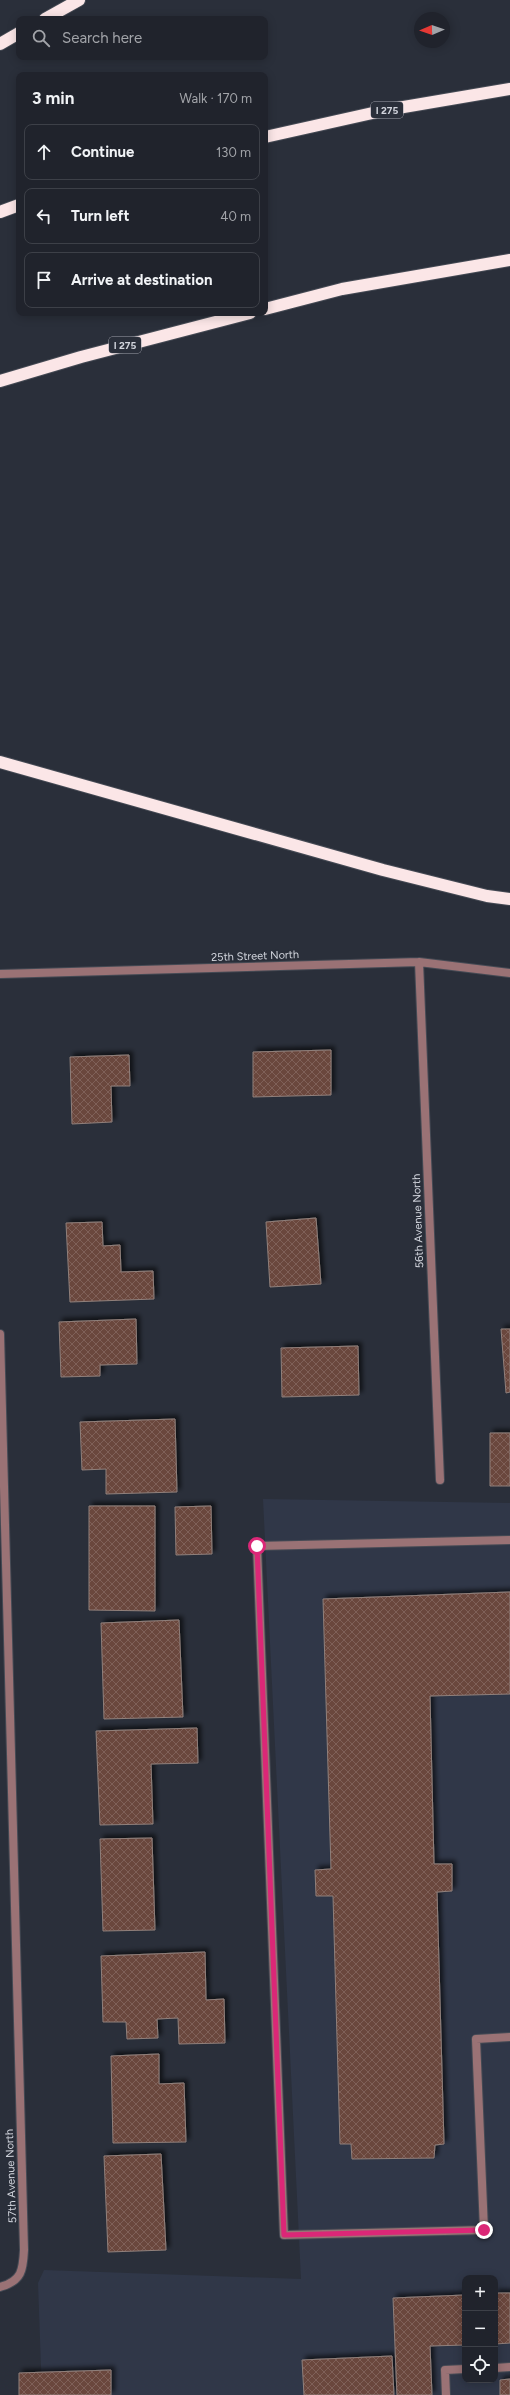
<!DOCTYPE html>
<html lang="en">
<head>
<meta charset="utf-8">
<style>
  :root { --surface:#20232c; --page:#2d2f38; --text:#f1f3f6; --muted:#a2a4a9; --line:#3d4048 }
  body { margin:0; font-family:Figtree,sans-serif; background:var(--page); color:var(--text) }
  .controls { position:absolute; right:12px; bottom:12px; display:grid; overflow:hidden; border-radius:8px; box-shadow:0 2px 10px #0003 }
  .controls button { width:36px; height:36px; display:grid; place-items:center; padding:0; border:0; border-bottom:1px solid var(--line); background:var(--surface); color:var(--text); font:20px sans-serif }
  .compass { position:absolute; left:414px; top:12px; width:36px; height:36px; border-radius:50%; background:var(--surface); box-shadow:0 2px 10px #0003; rotate:268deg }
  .stop { position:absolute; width:12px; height:12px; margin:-9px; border:3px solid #db2777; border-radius:50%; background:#fff }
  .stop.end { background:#db2777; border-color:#fff; box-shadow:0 1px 4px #0008 }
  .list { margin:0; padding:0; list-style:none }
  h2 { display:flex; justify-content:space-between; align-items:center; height:52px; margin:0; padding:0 16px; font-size:17px }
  h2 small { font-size:13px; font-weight:400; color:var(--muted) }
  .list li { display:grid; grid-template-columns:26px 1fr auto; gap:12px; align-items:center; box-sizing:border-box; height:56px; margin:0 8px 8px; padding:0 8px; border:1px solid var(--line); border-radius:8px }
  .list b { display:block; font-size:15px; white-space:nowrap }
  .list em { font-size:13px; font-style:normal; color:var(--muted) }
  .icon { flex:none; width:22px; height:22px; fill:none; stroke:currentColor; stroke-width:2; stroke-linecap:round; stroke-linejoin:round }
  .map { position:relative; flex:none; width:510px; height:2395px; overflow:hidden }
  .search { position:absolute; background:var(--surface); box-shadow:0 2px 10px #0003; left:16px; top:16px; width:252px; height:44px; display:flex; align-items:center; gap:10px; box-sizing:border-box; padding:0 14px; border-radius:8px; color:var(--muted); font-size:15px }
  .panel { position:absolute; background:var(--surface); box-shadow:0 2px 10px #0003; left:16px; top:72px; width:252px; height:244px; border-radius:8px }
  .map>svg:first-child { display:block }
</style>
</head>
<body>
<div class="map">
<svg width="510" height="2395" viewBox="0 0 510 2395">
  <defs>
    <pattern id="building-cross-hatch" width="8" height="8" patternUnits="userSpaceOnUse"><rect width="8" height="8" fill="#6b463d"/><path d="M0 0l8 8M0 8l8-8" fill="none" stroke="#7f6059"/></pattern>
    <filter id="shadow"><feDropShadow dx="3.5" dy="-3.5" stdDeviation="2" flood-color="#0009"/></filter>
  </defs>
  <rect width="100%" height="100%" fill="#2a2f3a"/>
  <path fill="#303748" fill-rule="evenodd" d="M 263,1499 L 510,1503 L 510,2395 L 42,2395 L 38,2283 L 44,2270 L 301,2279 ZM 465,2278 L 495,2278 L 495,2380 L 465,2380 Z"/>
  <path fill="url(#building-cross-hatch)" stroke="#90807b" filter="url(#shadow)" d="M 331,1050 L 331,1095 L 253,1097 L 253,1052 Z
    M 129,1055 L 130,1086 L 111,1086 L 112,1122 L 72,1124 L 70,1057 Z
    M 316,1218 L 321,1284 L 270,1287 L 266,1222 Z
    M 102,1222 L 103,1246 L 120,1245 L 121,1272 L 153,1271 L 154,1299 L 70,1302 L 66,1223 Z
    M 136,1319 L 137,1364 L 100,1365 L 100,1376 L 61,1377 L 59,1322 Z
    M 501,1329 L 510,1329 L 510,1392 L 506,1393 Z
    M 358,1346 L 359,1395 L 282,1397 L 281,1348 Z
    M 175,1419 L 177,1492 L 106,1494 L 106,1469 L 82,1470 L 80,1422 Z
    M 490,1433 L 510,1433 L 510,1486 L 490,1486 Z
    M 89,1506 L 155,1506 L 155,1611 L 89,1610 Z
    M 211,1506 L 212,1554 L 176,1555 L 175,1507 Z
    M 510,1592 L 510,1694 L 430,1696 L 434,1864 L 452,1864 L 452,1891 L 437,1892 L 444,2144 L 435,2145 L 434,2158 L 352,2159 L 351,2144 L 340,2144 L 333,1896 L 316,1896 L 315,1870 L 331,1869 L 323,1599 Z
    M 179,1620 L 183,1717 L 104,1719 L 101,1623 Z
    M 197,1728 L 198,1763 L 151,1764 L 153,1824 L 100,1825 L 96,1731 Z
    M 152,1838 L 155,1930 L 103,1931 L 100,1839 Z
    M 205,1952 L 206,2000 L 224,1999 L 225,2043 L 179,2044 L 178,2018 L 157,2019 L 158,2038 L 127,2039 L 126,2022 L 103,2022 L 101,1956 Z
    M 159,2054 L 159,2084 L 184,2083 L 186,2142 L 113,2143 L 111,2056 Z
    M 161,2154 L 166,2250 L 108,2252 L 104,2156 Z
    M 495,2293 L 510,2293 L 510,2343 L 495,2344 Z
    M 465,2295 L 465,2345 L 430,2346 L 432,2395 L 397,2395 L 393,2298 Z
    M 392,2356 L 394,2395 L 304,2395 L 302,2360 Z
    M 111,2370 L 111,2395 L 19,2395 L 19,2373 Z
    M 510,2379 L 510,2395 L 500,2395 L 500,2380 Z"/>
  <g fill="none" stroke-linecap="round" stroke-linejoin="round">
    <defs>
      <path id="service" d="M 510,1540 L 257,1546 L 284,2235 L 484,2230 L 476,2039 L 510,2037
        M 495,2368 L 510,2367
        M 446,2395 L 445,2370 L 465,2369"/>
      <path id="minor" d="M 419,962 L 440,1480
        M 0,974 L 419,962 L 510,973
        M 0,1334 L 24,2250 C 23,2270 22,2281 0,2287"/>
      <path id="motorway" d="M 45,19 L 79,0
        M 0,44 L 19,33
        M 265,137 L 386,110 L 510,89
        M 0,212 L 19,205
        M 265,309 L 342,289 L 510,260
        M 0,381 L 81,357 L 250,313
        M 0,762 L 383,870 L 487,896 L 510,899"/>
    </defs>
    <use href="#service" stroke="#454a54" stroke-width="10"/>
    <use href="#minor" stroke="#454a54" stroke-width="10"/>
    <use href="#motorway" stroke="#454a54" stroke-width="14"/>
    <use href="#service" stroke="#9a7275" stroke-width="8"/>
    <use href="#minor" stroke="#9a7275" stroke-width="8"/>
    <use href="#motorway" stroke="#fbe6e7" stroke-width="12"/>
  </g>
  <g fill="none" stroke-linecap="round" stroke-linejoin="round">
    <path stroke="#db2777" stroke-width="5" d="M 257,1546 L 284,2235 L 484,2230"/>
  </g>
  <g text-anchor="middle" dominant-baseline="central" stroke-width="3" stroke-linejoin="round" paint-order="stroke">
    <g fill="#2a2f3a" stroke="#a0a3ac" stroke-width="1">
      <rect x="371" y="102" width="32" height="16" rx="3"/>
      <rect x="109" y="337" width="32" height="16" rx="3"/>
    </g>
    <g font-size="10" font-weight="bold" fill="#d2d5dd">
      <text x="387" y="110">I 275</text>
      <text x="125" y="345">I 275</text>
    </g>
    <g font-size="11" fill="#d2d5dd" stroke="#2a2f3a">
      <text transform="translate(255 956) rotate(-2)">25th Street North</text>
      <text transform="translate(418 1221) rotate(-92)">56th Avenue North</text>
      <text transform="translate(11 2176) rotate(-92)">57th Avenue North</text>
    </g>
  </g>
</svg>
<div class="controls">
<button>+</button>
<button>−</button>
<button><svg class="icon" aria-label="locate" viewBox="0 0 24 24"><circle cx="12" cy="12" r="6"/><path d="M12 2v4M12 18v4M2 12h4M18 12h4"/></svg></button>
</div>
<svg class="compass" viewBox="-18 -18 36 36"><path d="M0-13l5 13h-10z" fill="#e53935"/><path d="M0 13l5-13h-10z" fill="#a2a4a9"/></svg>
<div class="stop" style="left:257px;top:1546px"></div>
<div class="stop end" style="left:484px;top:2230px"></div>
<div class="search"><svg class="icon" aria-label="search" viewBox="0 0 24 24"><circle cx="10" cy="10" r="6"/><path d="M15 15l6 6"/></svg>Search here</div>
<section class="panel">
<h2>3 min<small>Walk · 170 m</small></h2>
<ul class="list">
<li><svg class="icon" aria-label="ahead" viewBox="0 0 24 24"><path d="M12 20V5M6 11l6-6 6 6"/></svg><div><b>Continue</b></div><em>130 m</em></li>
<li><svg class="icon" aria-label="left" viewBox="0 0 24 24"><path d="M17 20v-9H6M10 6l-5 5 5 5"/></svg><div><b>Turn left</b></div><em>40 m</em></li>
<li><svg class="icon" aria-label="arrive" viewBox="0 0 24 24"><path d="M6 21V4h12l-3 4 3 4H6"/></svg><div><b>Arrive at destination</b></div></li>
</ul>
</section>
</div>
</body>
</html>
